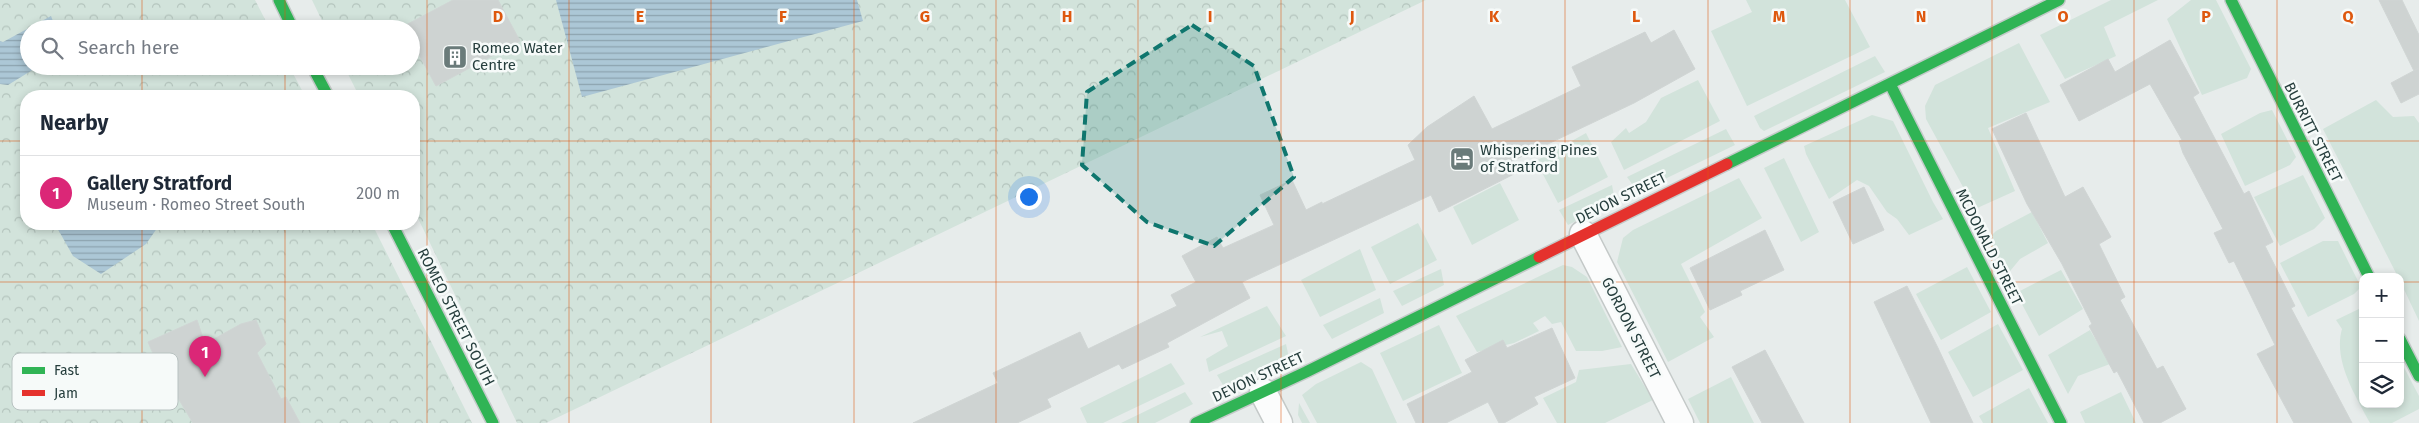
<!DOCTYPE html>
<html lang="en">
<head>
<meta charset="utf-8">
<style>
  :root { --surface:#fff; --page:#f2f2f3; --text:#1f2937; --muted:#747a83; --line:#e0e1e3; --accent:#db2777 }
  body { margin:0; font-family:"Fira Sans",sans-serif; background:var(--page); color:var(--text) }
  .controls { position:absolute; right:15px; bottom:15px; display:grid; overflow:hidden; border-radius:10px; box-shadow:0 2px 8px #0003 }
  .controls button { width:45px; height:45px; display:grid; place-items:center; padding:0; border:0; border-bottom:1px solid var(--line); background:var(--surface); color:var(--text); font:25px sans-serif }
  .you { position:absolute; left:1028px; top:196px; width:18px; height:18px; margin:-12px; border:4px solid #fff; border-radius:50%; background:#1a73e8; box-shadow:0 0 0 8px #1a73e833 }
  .badge { display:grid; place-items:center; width:32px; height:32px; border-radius:50%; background:var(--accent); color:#fff; font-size:16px; font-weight:700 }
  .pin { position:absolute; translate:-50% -41px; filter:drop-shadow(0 1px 2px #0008) }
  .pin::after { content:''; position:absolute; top:26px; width:18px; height:15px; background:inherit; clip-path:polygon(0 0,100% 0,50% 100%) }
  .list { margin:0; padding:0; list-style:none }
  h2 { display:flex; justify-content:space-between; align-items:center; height:65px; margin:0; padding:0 20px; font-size:21px }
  h2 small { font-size:16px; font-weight:400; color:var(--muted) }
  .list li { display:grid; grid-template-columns:32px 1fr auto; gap:15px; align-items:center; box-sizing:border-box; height:75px; padding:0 20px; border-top:1px solid var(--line) }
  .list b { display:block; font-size:19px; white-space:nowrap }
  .list p { margin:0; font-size:16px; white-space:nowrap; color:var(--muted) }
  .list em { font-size:16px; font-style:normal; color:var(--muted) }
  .icon { flex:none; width:28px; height:28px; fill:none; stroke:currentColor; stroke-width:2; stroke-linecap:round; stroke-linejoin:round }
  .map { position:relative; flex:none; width:2419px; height:423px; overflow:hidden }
  .search { position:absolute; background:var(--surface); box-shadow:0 2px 8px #0003; left:20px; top:20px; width:400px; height:55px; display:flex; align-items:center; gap:12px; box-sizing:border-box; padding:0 18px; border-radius:28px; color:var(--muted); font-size:19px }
  .panel { position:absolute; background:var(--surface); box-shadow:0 2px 8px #0003; left:20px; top:90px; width:400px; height:140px; border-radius:20px }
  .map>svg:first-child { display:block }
</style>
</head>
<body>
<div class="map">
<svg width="2419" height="423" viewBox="0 0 2419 423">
  <defs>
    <pattern id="park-crowns" width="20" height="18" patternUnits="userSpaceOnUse" patternTransform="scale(1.25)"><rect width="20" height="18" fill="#d2e3db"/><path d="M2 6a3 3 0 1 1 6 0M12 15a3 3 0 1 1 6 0" fill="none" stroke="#b4c4bd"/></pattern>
    <pattern id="water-rules" width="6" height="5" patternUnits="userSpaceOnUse" patternTransform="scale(1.25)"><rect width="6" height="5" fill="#acc7d6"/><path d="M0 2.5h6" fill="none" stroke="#8ca3af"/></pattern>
  </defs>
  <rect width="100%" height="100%" fill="#e7eceb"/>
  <path fill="#d2e3db" d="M 1746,0 L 1845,0 L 1870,47 L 1747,106 L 1711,31 L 1752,12 Z
    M 2111,0 L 2158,0 L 2104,27 L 2116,56 L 2065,79 L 2040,35 Z
    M 2191,0 L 2216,0 L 2251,69 L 2247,78 L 2202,95 L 2167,19 Z
    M 2019,43 L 2050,102 L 1988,128 L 2015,191 L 1975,209 L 1926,119 L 1925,106 L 1935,85 Z
    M 1875,56 L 1885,72 L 1764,131 L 1760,128 L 1754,116 Z
    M 1698,80 L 1720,121 L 1624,170 L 1611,142 L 1626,128 L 1629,133 L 1646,122 L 1661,98 Z
    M 2376,100 L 2393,117 L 2414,116 L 2419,123 L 2419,321 L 2400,281 L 2400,277 L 2398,277 L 2323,129 Z
    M 2272,110 L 2296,157 L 2290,165 L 2245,186 L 2221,134 L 2260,113 Z
    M 1872,115 L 1893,121 L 1933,202 L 1943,219 L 1909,235 L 1897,219 L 1887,212 L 1869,186 L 1857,180 L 1829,199 L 1806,154 L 1804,146 Z
    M 1726,129 L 1735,145 L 1638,192 L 1627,177 Z
    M 1586,133 L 1608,177 L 1558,203 L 1536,161 Z
    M 1784,158 L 1819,232 L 1801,242 L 1764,168 Z
    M 2303,175 L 2325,218 L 2314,229 L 2280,246 L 2254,197 Z
    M 1739,178 L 1762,218 L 1681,264 L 1705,312 L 1700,317 L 1714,337 L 1668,362 L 1617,262 L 1623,238 L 1633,230 Z
    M 1500,183 L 1519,220 L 1472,245 L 1453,207 Z
    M 1612,185 L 1615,202 L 1568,225 L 1559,210 Z
    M 2032,212 L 2048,243 L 2020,259 L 2006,276 L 1988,239 L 1996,231 Z
    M 1418,223 L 1437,260 L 1390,284 L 1371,247 Z
    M 2323,241 L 2338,241 L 2361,287 L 2354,294 L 2308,317 L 2280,263 Z
    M 1360,249 L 1376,290 L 1320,317 L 1301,280 Z
    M 1563,265 L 1572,267 L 1587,277 L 1622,347 L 1602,351 L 1576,351 L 1561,322 L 1552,324 L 1545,316 L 1533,323 L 1539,331 L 1514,343 L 1477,352 L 1456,316 Z
    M 1967,267 L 1991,312 L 1941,340 L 1916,294 Z
    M 1441,269 L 1444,285 L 1402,306 L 1393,291 Z
    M 2061,270 L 2083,309 L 2039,336 L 2016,293 Z
    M 1380,298 L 1384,313 L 1332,339 L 1323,325 Z
    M 1267,306 L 1286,336 L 1209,372 L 1206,359 L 1228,346 L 1222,331 L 1200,337 Z
    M 2363,307 L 2363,404 L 2400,404 L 2400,360 L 2419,396 L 2419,409 L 2392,423 L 2370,423 C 2355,395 2333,360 2342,329 L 2336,320 Z
    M 1998,324 L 2023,370 L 1973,397 L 1948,352 Z
    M 1439,325 L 1462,373 L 1403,401 L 1380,353 Z
    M 2090,330 L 2110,364 L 2078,376 L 2068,394 L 2048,355 Z
    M 1286,344 L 1289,358 L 1226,390 L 1217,375 Z
    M 1361,362 L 1372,369 L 1397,423 L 1317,423 L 1302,395 L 1316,384 Z
    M 1171,363 L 1185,384 L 1103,423 L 1087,423 L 1080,408 Z
    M 1631,364 L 1653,400 L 1605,423 L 1557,423 L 1543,398 L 1576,382 L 1579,370 Z
    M 1731,377 L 1754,423 L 1700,423 L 1688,399 Z
    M 2029,388 L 2048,423 L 1983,423 L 1979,416 Z
    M 1185,392 L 1193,404 L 1155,423 L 1121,423 Z
    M 2121,392 L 2136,423 L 2085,423 L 2080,412 Z
    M 1299,403 L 1310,423 L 1302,423 L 1298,415 Z"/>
  <path fill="url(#park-crowns)" d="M 0,0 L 255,0 L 270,29 L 29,29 L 29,66 L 289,66 L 305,96 L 26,96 L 26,224 L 372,224 L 472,423 L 0,423 Z
    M 312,0 L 1426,0 L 546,423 L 517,423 L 414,210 L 414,96 L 359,96 L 344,66 L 411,66 L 411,29 L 326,29 Z"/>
  <path fill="url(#water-rules)" d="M 556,0 L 857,0 L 863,21 L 582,97 Z
    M 51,16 L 56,29 L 29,29 L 29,66 L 39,66 L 8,85 L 0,84 L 0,41 L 3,42 Z
    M 55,224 L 160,224 L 146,244 L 101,274 L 73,256 Z"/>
  <path fill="#ced3d2" stroke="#d0d5d4" d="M 453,0 L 498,0 L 520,41 L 436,86 L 411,40 L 411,29 L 405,29 L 404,26 Z
    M 2379,0 L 2402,0 L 2419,35 L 2419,68 L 2414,71 Z
    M 1674,30 L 1695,69 L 1634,103 L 1510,162 L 1516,173 L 1439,212 L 1431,195 L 1242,282 L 1250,298 L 1167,343 L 1169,347 L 1122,369 L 1119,364 L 1047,399 L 1051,407 L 1017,423 L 913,423 L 998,383 L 993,373 L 1080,332 L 1088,349 L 1177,306 L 1171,295 L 1196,282 L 1182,256 L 1217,237 L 1223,248 L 1274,225 L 1260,195 L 1292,180 L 1306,210 L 1322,202 L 1322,204 L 1415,160 L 1408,145 L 1427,127 L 1474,96 L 1492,129 L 1581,86 L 1572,67 L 1645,32 L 1651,43 Z
    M 2170,40 L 2199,93 L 2193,97 L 2244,194 L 2249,191 L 2273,242 L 2265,246 L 2295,306 L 2291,308 L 2352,423 L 2294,423 L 2257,354 L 2275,345 L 2234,261 L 2229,263 L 2214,233 L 2223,229 L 2183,153 L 2179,141 L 2182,140 L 2150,84 L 2079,121 L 2060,85 L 2108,59 L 2115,72 Z
    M 2419,68 L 2419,94 L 2401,103 L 2391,83 Z
    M 2026,113 L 2065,197 L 2083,187 L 2111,237 L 2099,244 L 2125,297 L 2120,300 L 2157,369 L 2163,366 L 2186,409 L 2160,423 L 2144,423 L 2117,371 L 2114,373 L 2089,326 L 2092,324 L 2062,264 L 2027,204 L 1992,129 Z
    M 1864,187 L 1884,230 L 1853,244 L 1833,202 Z
    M 1765,230 L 1784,270 L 1740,291 L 1742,295 L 1710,310 L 1690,268 Z
    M 1907,286 L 1938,348 L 1973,423 L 1931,423 L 1874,302 Z
    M 197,320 L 205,344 L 241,324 L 256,320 L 266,344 L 257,353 L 281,399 L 286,397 L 300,423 L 193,423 L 178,398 L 157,408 L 136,368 L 155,358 L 148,342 Z
    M 1552,328 L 1575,378 L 1534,397 L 1538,404 L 1504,423 L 1499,423 L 1488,402 L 1446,423 L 1416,423 L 1407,404 L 1472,372 L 1465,360 L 1503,340 L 1507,348 Z
    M 1765,350 L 1804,423 L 1762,423 L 1732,367 Z"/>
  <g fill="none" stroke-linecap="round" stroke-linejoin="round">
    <defs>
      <path id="street" d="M 1583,234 L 1680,423
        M 1263,392 L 1279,423"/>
      <path id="fast" d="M 279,0 L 293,29
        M 2231,0 L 2369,277
        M 312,66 L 328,96
        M 1890,84 L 2061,423
        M 1727,164 L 2059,0
        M 392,224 L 493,423
        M 2400,339 L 2419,376
        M 1196,423 L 1306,372 L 1539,257"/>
      <path id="jam" d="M 1539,257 L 1727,164"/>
    </defs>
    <use href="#street" stroke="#c4c9c8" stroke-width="29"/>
    <use href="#fast" stroke="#c4cac9" stroke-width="14"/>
    <use href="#jam" stroke="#c4cac9" stroke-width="14"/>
    <use href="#street" stroke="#fbfcfc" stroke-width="26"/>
    <use href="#fast" stroke="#30b455" stroke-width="11"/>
    <use href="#jam" stroke="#e5322d" stroke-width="11"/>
  </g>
  <path fill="#0f766e" fill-opacity="0.2" stroke="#0f766e" stroke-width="4" stroke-dasharray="10 6" stroke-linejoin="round" d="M 1192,25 L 1254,66 L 1294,177 L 1214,246 L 1147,222 L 1082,165 L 1087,92 Z"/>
  <path fill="none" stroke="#de580e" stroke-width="1" stroke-opacity="0.55" d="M 142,0 L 142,29M 285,0 L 285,29M 427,0 L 427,423M 569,0 L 569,423M 711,0 L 711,423M 854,0 L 854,423M 996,0 L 996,423M 1138,0 L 1138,423M 1281,0 L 1281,423M 1423,0 L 1423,423M 1565,0 L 1565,423M 1708,0 L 1708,423M 1850,0 L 1850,423M 1992,0 L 1992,423M 2134,0 L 2134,423M 2277,0 L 2277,423M 142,66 L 142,96M 285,66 L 285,96M 0,141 L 26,141M 414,141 L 2419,141M 142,224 L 142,423M 285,224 L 285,423M 0,282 L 2363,282M 2400,282 L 2419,282"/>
  <defs>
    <symbol id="building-square" viewBox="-11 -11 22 22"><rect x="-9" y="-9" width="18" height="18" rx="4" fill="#6a7b7a" stroke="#f6faf9"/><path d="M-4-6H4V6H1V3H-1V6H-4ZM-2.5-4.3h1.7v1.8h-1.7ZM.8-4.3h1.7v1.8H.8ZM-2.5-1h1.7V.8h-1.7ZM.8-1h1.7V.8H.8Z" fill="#fff"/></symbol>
    <symbol id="hotel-square" viewBox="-11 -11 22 22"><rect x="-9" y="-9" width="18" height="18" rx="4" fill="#6a7b7a" stroke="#f6faf9"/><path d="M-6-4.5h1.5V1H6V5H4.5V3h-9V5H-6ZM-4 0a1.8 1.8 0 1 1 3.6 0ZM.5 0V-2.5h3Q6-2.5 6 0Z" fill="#fff"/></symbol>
  </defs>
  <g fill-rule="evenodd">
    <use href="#building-square" x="441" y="43" width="28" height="28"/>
    <use href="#hotel-square" x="1448" y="145" width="28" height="28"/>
  </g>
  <g text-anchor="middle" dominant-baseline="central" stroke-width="5" stroke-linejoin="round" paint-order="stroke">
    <g font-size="15" fill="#263e3d" stroke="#f6faf9" text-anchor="start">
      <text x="472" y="48">Romeo Water<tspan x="472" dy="17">Centre</tspan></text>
      <text x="1480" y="150">Whispering Pines<tspan x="1480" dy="17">of Stratford</tspan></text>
    </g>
    <g font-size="15" fill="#263e3d" stroke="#f6faf9">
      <text transform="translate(2313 132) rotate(63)">BURRITT STREET</text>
      <text transform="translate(1621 198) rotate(-26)">DEVON STREET</text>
      <text transform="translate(1989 247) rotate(63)">MCDONALD STREET</text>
      <text transform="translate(456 317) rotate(63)">ROMEO STREET SOUTH</text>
      <text transform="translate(1631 328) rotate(63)">GORDON STREET</text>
      <text transform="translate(1258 377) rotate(-25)">DEVON STREET</text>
    </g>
  </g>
  <rect x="12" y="353" width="166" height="57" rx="8" fill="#f6faf9" stroke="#b8c2c1" stroke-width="1"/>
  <rect x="22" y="367" width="23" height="7" fill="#30b455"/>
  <rect x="22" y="390" width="23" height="6" fill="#e5322d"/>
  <g font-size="14" fill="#263e3d">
    <text x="54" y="375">Fast</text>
    <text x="54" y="398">Jam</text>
  </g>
  <g font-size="16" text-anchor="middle" font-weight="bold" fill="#de580e" stroke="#f6faf9" stroke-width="5" stroke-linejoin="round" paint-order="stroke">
    <text x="498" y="22">D</text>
    <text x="640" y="22">E</text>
    <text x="783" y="22">F</text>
    <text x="925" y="22">G</text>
    <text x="1067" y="22">H</text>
    <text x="1210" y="22">I</text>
    <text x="1352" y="22">J</text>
    <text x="1494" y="22">K</text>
    <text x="1636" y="22">L</text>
    <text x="1779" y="22">M</text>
    <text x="1921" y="22">N</text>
    <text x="2063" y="22">O</text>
    <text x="2206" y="22">P</text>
    <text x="2348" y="22">Q</text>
  </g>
</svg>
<div class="controls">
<button>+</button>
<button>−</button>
<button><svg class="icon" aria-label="layers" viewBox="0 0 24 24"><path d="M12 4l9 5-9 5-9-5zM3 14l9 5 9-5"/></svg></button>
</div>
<div class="you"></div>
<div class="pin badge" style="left:205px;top:377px">1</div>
<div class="search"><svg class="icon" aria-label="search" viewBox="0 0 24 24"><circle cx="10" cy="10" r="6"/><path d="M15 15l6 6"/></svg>Search here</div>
<section class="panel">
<h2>Nearby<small></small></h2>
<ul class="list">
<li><span class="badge">1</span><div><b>Gallery Stratford</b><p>Museum · Romeo Street South</p></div><em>200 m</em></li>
</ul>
</section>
</div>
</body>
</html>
